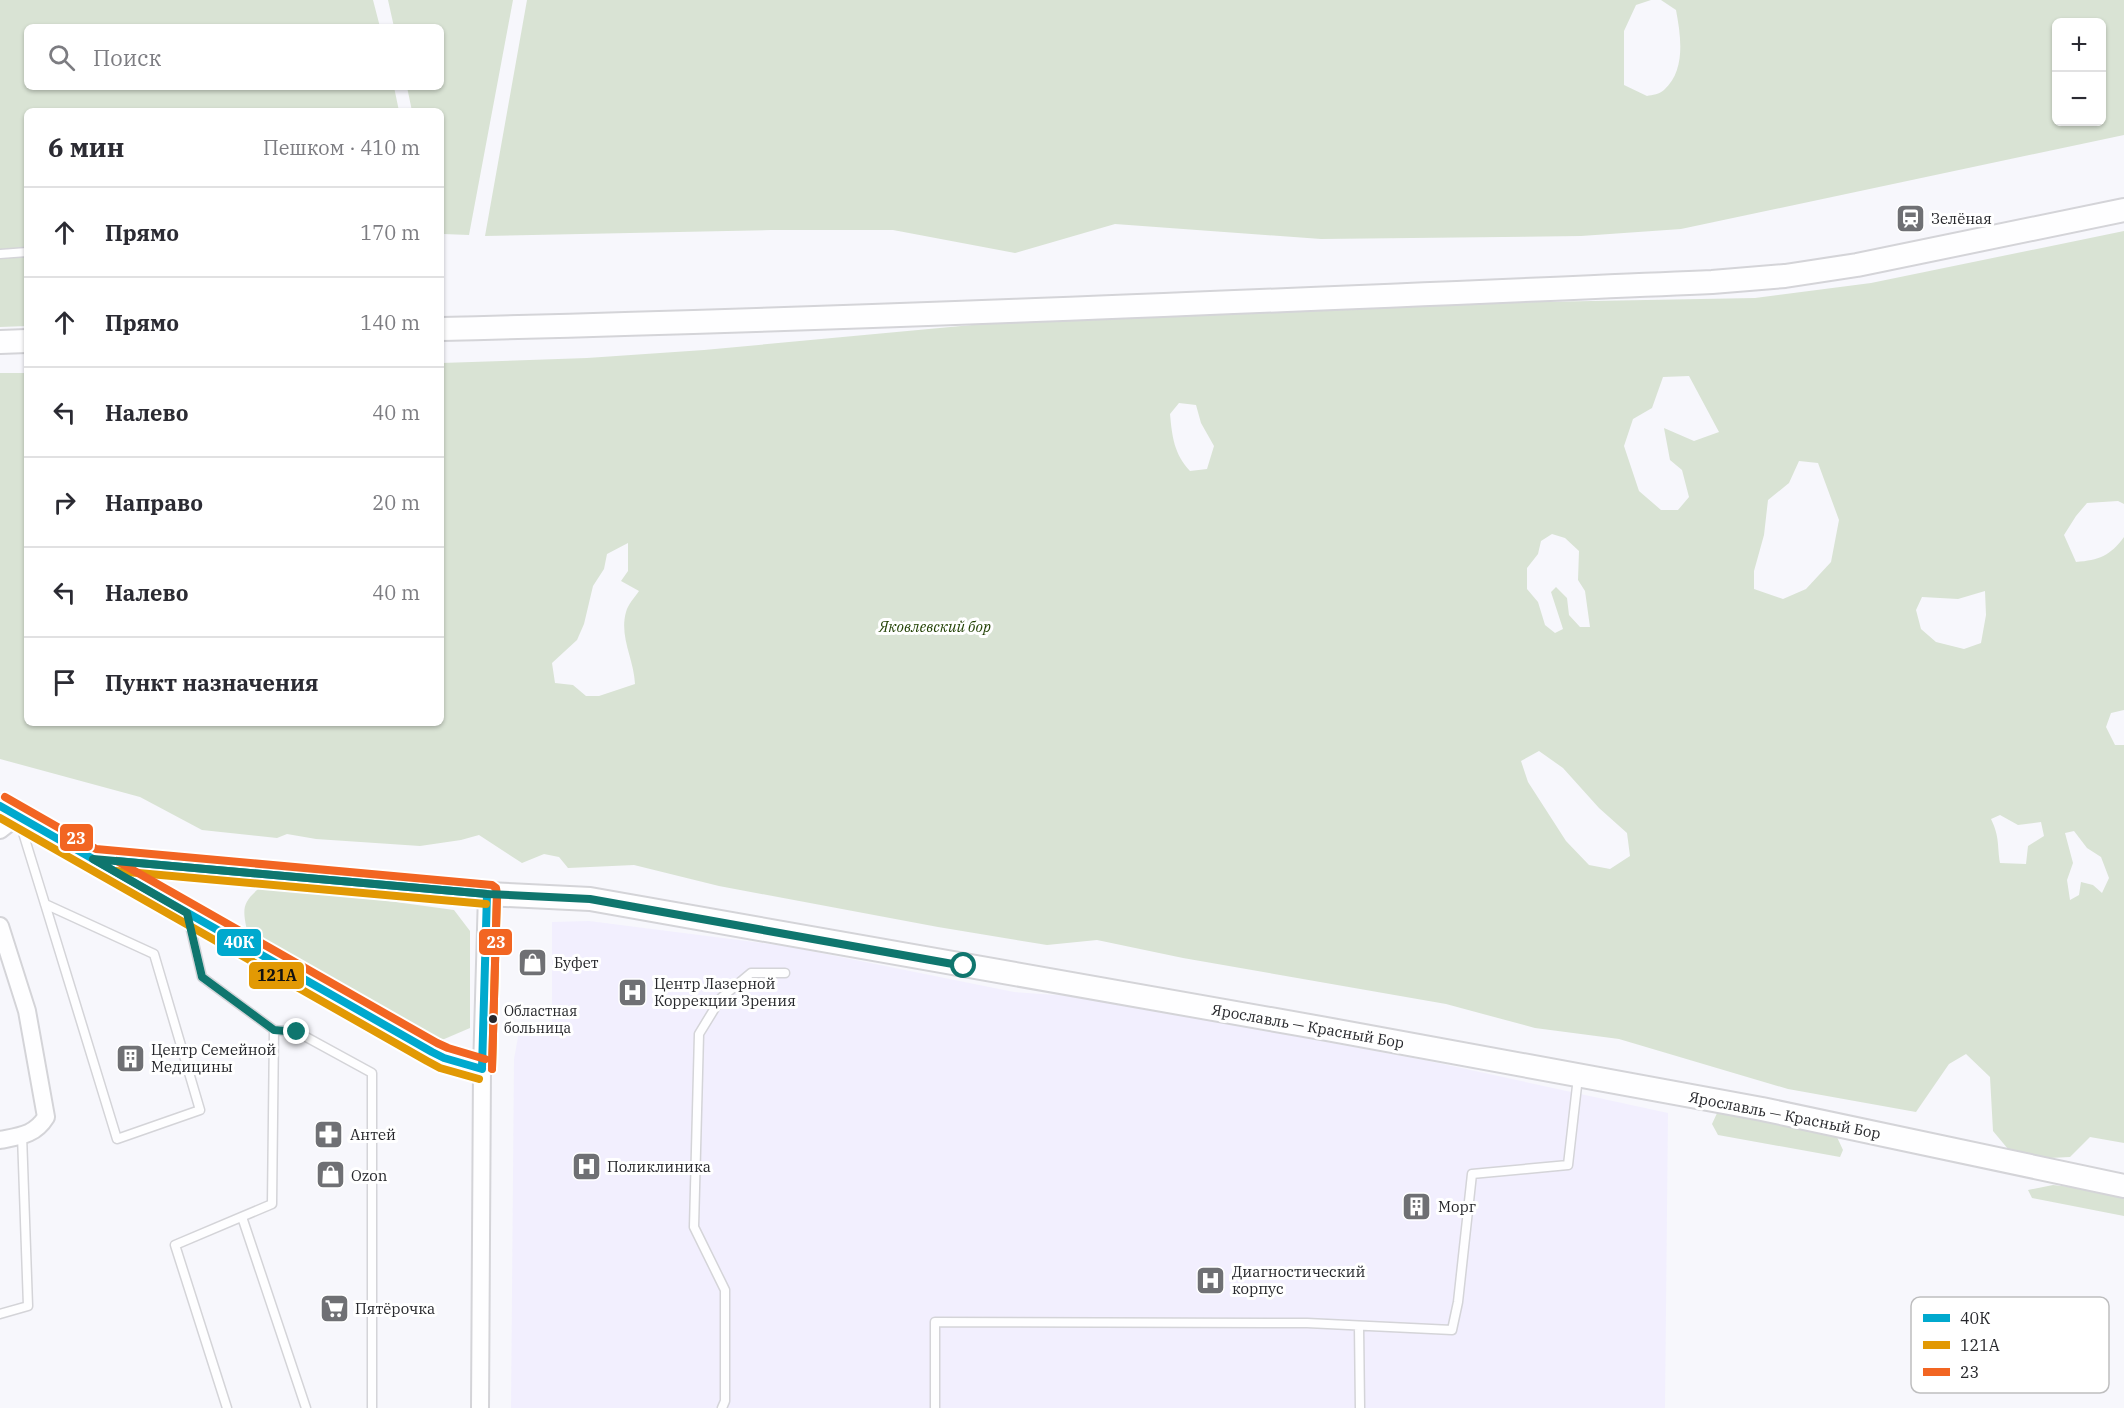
<!DOCTYPE html>
<html lang="ru">
<head>
<meta charset="utf-8">
<style>
  :root { --surface:#fff; --page:#f7f7f7; --text:#2b2b33; --muted:#7c7c81; --line:#e1e1e2 }
  body { margin:0; font-family:"IBM Plex Serif",serif; background:var(--page); color:var(--text) }
  .controls { position:absolute; right:18px; top:18px; display:grid; overflow:hidden; border-radius:9px; box-shadow:0 2px 4px #0004 }
  .controls button { width:54px; height:54px; display:grid; place-items:center; padding:0; border:0; border-bottom:2px solid var(--line); background:var(--surface); color:var(--text); font:30px sans-serif }
  .stop { position:absolute; width:18px; height:18px; margin:-14px; border:4px solid #0f766e; border-radius:50%; background:#fff }
  .stop.end { background:#0f766e; border-color:#fff; box-shadow:0 2px 6px #0008 }
  .list { margin:0; padding:0; list-style:none }
  h2 { display:flex; justify-content:space-between; align-items:center; height:78px; margin:0; padding:0 24px; font-size:26px }
  h2 small { font-size:20px; font-weight:400; color:var(--muted) }
  .list li { display:grid; grid-template-columns:39px 1fr auto; gap:18px; align-items:center; box-sizing:border-box; height:90px; padding:0 24px; border-top:2px solid var(--line) }
  .list b { display:block; font-size:22px; white-space:nowrap }
  .list em { font-size:20px; font-style:normal; color:var(--muted) }
  .icon { flex:none; width:33px; height:33px; fill:none; stroke:currentColor; stroke-width:2; stroke-linecap:round; stroke-linejoin:round }
  .map { position:relative; flex:none; width:2124px; height:1408px; overflow:hidden }
  .search { position:absolute; background:var(--surface); box-shadow:0 2px 4px #0004; left:24px; top:24px; width:420px; height:66px; display:flex; align-items:center; gap:15px; box-sizing:border-box; padding:0 21px; border-radius:9px; color:var(--muted); font-size:22px }
  .panel { position:absolute; background:var(--surface); box-shadow:0 2px 4px #0004; left:24px; top:108px; width:420px; height:618px; border-radius:9px }
  .map>svg:first-child { display:block }
</style>
</head>
<body>
<div class="map">
<svg width="2124" height="1408" viewBox="0 0 2124 1408">
  <rect width="100%" height="100%" fill="#f7f7fc"/>
  <path fill="#f2effe" d="M 589,921 L 786,946 L 1014,992 L 1085,997 L 1429,1061 L 1668,1113 L 1665,1408 L 511,1408 L 514,1059 L 520,1026 L 552,1027 L 552,922 Z"/>
  <path fill="#d9e3d4" fill-rule="evenodd" d="M 0,0 L 373,0 L 380,27 L 27,27 L 27,87 L 394,87 L 399,111 L 27,111 L 27,326 L 0,327 Z
    M 388,0 L 513,0 L 469,235 L 443,234 L 441,225 L 441,111 L 412,111 L 407,87 L 441,87 L 441,27 L 394,27 Z
    M 527,0 L 1651,0 L 1636,5 L 1624,31 L 1624,85 L 1647,96 C 1652,95 1660,94 1664,90 C 1686,70 1681,37 1676,10 L 1661,0 L 2124,0 L 2124,135 L 1681,229 L 1581,236 L 1321,239 L 1115,224 L 1015,253 L 893,230 L 771,230 L 485,236 ZM 2056,22 L 2102,22 L 2102,122 L 2056,122 Z
    M 2124,231 L 2124,504 L 2118,501 L 2087,503 L 2076,516 L 2064,535 L 2076,562 C 2099,560 2110,556 2124,537 L 2124,710 L 2111,713 L 2106,727 L 2115,745 L 2124,745 L 2124,1143 L 2090,1137 L 2070,1157 L 2050,1158 L 2028,1155 L 2008,1149 L 1993,1131 L 1990,1077 L 1966,1054 L 1949,1064 L 1916,1112 L 1788,1089 L 1619,1039 L 1535,1028 L 1446,1004 L 1183,958 L 1097,940 L 1047,945 L 938,927 L 719,886 L 634,865 L 568,868 L 559,857 L 544,854 L 522,863 L 479,835 L 461,840 L 420,846 L 316,839 L 287,834 L 277,838 L 202,830 L 140,797 L 0,759 L 0,373 L 27,373 L 27,723 L 441,723 L 441,363 L 587,358 L 704,350 L 1015,321 L 1486,303 L 1755,298 L 1871,283 ZM 1689,376 L 1719,432 L 1694,441 L 1664,428 L 1670,460 L 1682,470 L 1689,497 L 1678,510 L 1661,510 L 1639,491 L 1624,446 L 1633,419 L 1652,408 L 1663,377 ZM 1179,403 L 1196,405 L 1201,423 L 1214,446 L 1207,469 L 1190,471 C 1174,454 1172,436 1170,414 ZM 1799,461 L 1818,463 L 1839,520 L 1831,562 L 1806,589 L 1783,599 L 1754,589 L 1754,571 L 1764,535 L 1768,500 L 1789,483 ZM 1552,534 L 1565,538 L 1579,551 L 1578,580 L 1585,591 L 1590,627 L 1580,627 L 1569,615 L 1567,598 L 1556,587 L 1551,592 L 1563,629 L 1555,633 L 1545,625 L 1538,602 L 1527,589 L 1527,568 L 1538,554 L 1541,541 ZM 628,543 L 628,571 L 621,581 L 639,591 C 635,597 628,604 626,612 C 619,637 634,659 635,684 L 599,696 L 586,696 L 573,685 L 555,683 L 552,663 L 577,640 L 584,624 L 593,586 L 604,569 L 607,554 ZM 1985,591 L 1986,615 L 1981,643 L 1964,649 L 1936,642 L 1921,629 L 1916,610 L 1922,597 L 1958,599 ZM 1539,751 L 1563,768 L 1599,808 L 1627,833 L 1630,856 L 1610,869 L 1589,865 L 1566,841 L 1528,782 L 1521,761 ZM 2000,815 L 2018,825 L 2041,822 L 2044,836 L 2028,846 L 2026,864 L 2000,863 C 1997,845 2000,838 1991,819 ZM 2074,831 L 2087,848 L 2101,857 L 2109,878 L 2102,893 L 2093,885 L 2081,882 L 2079,895 L 2070,900 L 2067,880 L 2073,863 L 2065,833 Z
    M 264,884 L 454,910 L 470,931 L 470,1028 L 442,1040 L 248,935 C 242,907 241,903 264,884 Z
    M 1718,1111 L 1836,1135 L 1843,1150 L 1840,1157 L 1718,1135 L 1712,1124 Z
    M 2053,1185 L 2108,1191 L 2124,1195 L 2124,1216 L 2032,1198 L 2028,1190 Z"/>
  <g fill="none" stroke-linecap="round" stroke-linejoin="round">
    <defs>
      <path id="lane" d="M 0,254 L 27,252
        M 20,823 L 45,904 L 117,1139 L 200,1110 L 154,954 L 45,904
        M 187,913 L 202,977 L 274,1030 L 272,1204 L 175,1245 L 227,1408
        M 274,1030 L 297,1032 L 372,1073 L 372,1408
        M 242,1217 L 306,1408
        M 0,1314 L 28,1306 L 22,1135
        M 1359,1326 L 1360,1408
        M 722,1408 L 725,1401 L 725,1290 L 694,1227 L 699,1034 L 721,998 L 751,973 L 785,973
        M 935,1408 L 935,1322 L 1307,1323 L 1452,1330 L 1458,1302 L 1472,1174 L 1568,1165 L 1578,1077"/>
      <path id="street" d="M 0,830 L 18,816
        M 98,862 L 432,1052 L 444,1058 L 482,1069
        M 0,926 L 27,1011 L 46,1117 C 35,1135 20,1136 0,1140
        M 480,1408 L 482,1069 L 487,894"/>
      <path id="secondary" d="M 441,329 C 865,319 1289,300 1712,282 L 1785,276 L 1857,265 L 2124,210
        M 0,342 L 27,341
        M 0,806 L 93,859 L 487,894 L 590,899 L 1321,1028 L 1762,1109 L 2124,1186"/>
    </defs>
    <use href="#lane" stroke="#d4d4d8" stroke-width="11"/>
    <use href="#street" stroke="#d4d4d8" stroke-width="20"/>
    <use href="#secondary" stroke="#d4d4d8" stroke-width="26"/>
    <use href="#lane" stroke="#fefeff" stroke-width="8"/>
    <use href="#street" stroke="#fefeff" stroke-width="16"/>
    <use href="#secondary" stroke="#fefeff" stroke-width="22"/>
    <defs>
      <path id="bus-1" d="M 0,806 L 432,1052 L 444,1058 L 482,1069
        M 117,861 L 487,894
        M 482,1069 L 487,894"/>
      <path id="bus-2" d="M 0,818 L 427,1061 L 440,1068 L 479,1079
        M 116,871 L 486,904
        M 492,1069 L 497,894"/>
      <path id="bus-3" d="M 5,797 L 96,849 L 492,885 L 496,888 L 497,894 L 492,1069
        M 117,861 L 437,1043 L 448,1048 L 485,1059"/>
    </defs>
    <use href="#bus-1" stroke="#fff" stroke-width="12"/>
    <use href="#bus-2" stroke="#fff" stroke-width="12"/>
    <use href="#bus-3" stroke="#fff" stroke-width="12"/>
    <use href="#bus-1" stroke="#00a9ce" stroke-width="8"/>
    <use href="#bus-2" stroke="#e29904" stroke-width="8"/>
    <use href="#bus-3" stroke="#f26522" stroke-width="8"/>
  </g>
  <g fill="none" stroke-linecap="round" stroke-linejoin="round">
    <path stroke="#0f766e" stroke-width="8" d="M 297,1032 L 274,1030 L 202,977 L 187,913 L 93,859 L 487,894 L 590,899 L 964,966"/>
  </g>
  <defs>
    <symbol id="station-square" viewBox="-11 -11 22 22"><rect x="-9" y="-9" width="18" height="18" rx="4" fill="#6f7074" stroke="#fff"/><path d="M-3-6H3Q5-6 5-4V2Q5 4 3 4L4.5 6H3L1.5 4h-3L-3 6H-4.5L-3 4Q-5 4-5 2V-4Q-5-6-3-6ZM-3.5-4v3h7v-3ZM-3.5 1v1.5H-2V1ZM2 1v1.5H3.5V1Z" fill="#fff"/></symbol>
    <symbol id="shop-square" viewBox="-11 -11 22 22"><rect x="-9" y="-9" width="18" height="18" rx="4" fill="#6f7074" stroke="#fff"/><path d="M-5-2.5h2.3a2.7 3.5 0 0 1 5.4 0H5L5.5 6h-11ZM-1.5-2.5h3a1.5 2.3 0 0 0-3 0Z" fill="#fff"/></symbol>
    <symbol id="hospital-square" viewBox="-11 -11 22 22"><rect x="-9" y="-9" width="18" height="18" rx="4" fill="#6f7074" stroke="#fff"/><path d="M-5-5h3v3.5h4V-5h3V5h-3V1.5h-4V5h-3Z" fill="#fff"/></symbol>
    <symbol id="building-square" viewBox="-11 -11 22 22"><rect x="-9" y="-9" width="18" height="18" rx="4" fill="#6f7074" stroke="#fff"/><path d="M-4-6H4V6H1V3H-1V6H-4ZM-2.5-4.3h1.7v1.8h-1.7ZM.8-4.3h1.7v1.8H.8ZM-2.5-1h1.7V.8h-1.7ZM.8-1h1.7V.8H.8Z" fill="#fff"/></symbol>
    <symbol id="pharmacy-square" viewBox="-11 -11 22 22"><rect x="-9" y="-9" width="18" height="18" rx="4" fill="#6f7074" stroke="#fff"/><path d="M-2-6h4v4h4v4h-4v4h-4v-4h-4v-4h4Z" fill="#fff"/></symbol>
    <symbol id="supermarket-square" viewBox="-11 -11 22 22"><rect x="-9" y="-9" width="18" height="18" rx="4" fill="#6f7074" stroke="#fff"/><path d="M-6-5.5h2.5l.6 2H6L4.5 2H-2.5L-4.4-4H-6ZM-1.5 3.2a1.3 1.3 0 1 0 .1 0ZM3 3.2a1.3 1.3 0 1 0 .1 0Z" fill="#fff"/></symbol>
  </defs>
  <g fill-rule="evenodd">
    <use href="#station-square" x="1894" y="202" width="33" height="33"/>
    <use href="#shop-square" x="516" y="946" width="33" height="33"/>
    <use href="#hospital-square" x="616" y="976" width="33" height="33"/>
    <use href="#building-square" x="114" y="1042" width="33" height="33"/>
    <use href="#pharmacy-square" x="312" y="1118" width="33" height="33"/>
    <use href="#hospital-square" x="570" y="1150" width="33" height="33"/>
    <use href="#shop-square" x="314" y="1158" width="33" height="33"/>
    <use href="#building-square" x="1400" y="1190" width="33" height="33"/>
    <use href="#hospital-square" x="1194" y="1264" width="33" height="33"/>
    <use href="#supermarket-square" x="318" y="1292" width="33" height="33"/>
  </g>
  <circle fill="#26272b" stroke="#fff" stroke-width="2" cx="493" cy="1019" r="5"/>
  <g text-anchor="middle" dominant-baseline="central" stroke-width="6" stroke-linejoin="round" paint-order="stroke">
    <g font-size="14" fill="#26272b" stroke="#fff" text-anchor="start">
      <text x="504" y="1011">Областная<tspan x="504" dy="17">больница</tspan></text>
    </g>
    <g font-size="15" fill="#26272b" stroke="#fff" text-anchor="start">
      <text x="1931" y="218">Зелёная</text>
      <text x="554" y="962">Буфет</text>
      <text x="654" y="983">Центр Лазерной<tspan x="654" dy="17">Коррекции Зрения</tspan></text>
      <text x="151" y="1049">Центр Семейной<tspan x="151" dy="17">Медицины</tspan></text>
      <text x="350" y="1134">Антей</text>
      <text x="607" y="1166">Поликлиника</text>
      <text x="351" y="1175">Ozon</text>
      <text x="1438" y="1206">Морг</text>
      <text x="1232" y="1271">Диагностический<tspan x="1232" dy="17">корпус</tspan></text>
      <text x="355" y="1308">Пятёрочка</text>
    </g>
    <g font-size="15" font-style="italic" fill="#1f3f00" stroke="#fff">
      <text x="935" y="626">Яковлевский бор</text>
    </g>
    <g font-size="15" fill="#26272b" stroke="#fff">
      <text transform="translate(1308 1026) rotate(10)">Ярославль — Красный Бор</text>
      <text transform="translate(1785 1115) rotate(11)">Ярославль — Красный Бор</text>
    </g>
  </g>
  <rect x="1911" y="1297" width="198" height="96" rx="9" fill="#fff" stroke="#bebebf" stroke-width="1.5"/>
  <rect x="1923" y="1314" width="27" height="8" fill="#00a9ce"/>
  <rect x="1923" y="1341" width="27" height="8" fill="#e29904"/>
  <rect x="1923" y="1368" width="27" height="8" fill="#f26522"/>
  <g font-size="16" fill="#26272b">
    <text x="1960" y="1324">40К</text>
    <text x="1960" y="1351">121А</text>
    <text x="1960" y="1378">23</text>
  </g>
  <g stroke="#fff" stroke-width="2">
    <rect x="59" y="823" width="35" height="29" rx="6" fill="#f26522"/>
    <rect x="478" y="928" width="35" height="28" rx="6" fill="#f26522"/>
    <rect x="216" y="928" width="46" height="29" rx="6" fill="#00a9ce"/>
    <rect x="248" y="961" width="57" height="29" rx="6" fill="#e29904"/>
  </g>
  <g font-size="16" text-anchor="middle" font-weight="bold" fill="#fff">
    <text x="76" y="844">23</text>
    <text x="496" y="948">23</text>
    <text x="239" y="948">40К</text>
  </g>
  <g font-size="16" text-anchor="middle" font-weight="bold" fill="#111">
    <text x="277" y="981">121А</text>
  </g>
</svg>
<div class="controls">
<button>+</button>
<button>−</button>
</div>
<div class="stop" style="left:964px;top:966px"></div>
<div class="stop end" style="left:297px;top:1032px"></div>
<div class="search"><svg class="icon" aria-label="search" viewBox="0 0 24 24"><circle cx="10" cy="10" r="6"/><path d="M15 15l6 6"/></svg>Поиск</div>
<section class="panel">
<h2>6 мин<small>Пешком · 410 m</small></h2>
<ul class="list">
<li><svg class="icon" aria-label="ahead" viewBox="0 0 24 24"><path d="M12 20V5M6 11l6-6 6 6"/></svg><div><b>Прямо</b></div><em>170 m</em></li>
<li><svg class="icon" aria-label="ahead" viewBox="0 0 24 24"><path d="M12 20V5M6 11l6-6 6 6"/></svg><div><b>Прямо</b></div><em>140 m</em></li>
<li><svg class="icon" aria-label="left" viewBox="0 0 24 24"><path d="M17 20v-9H6M10 6l-5 5 5 5"/></svg><div><b>Налево</b></div><em>40 m</em></li>
<li><svg class="icon" aria-label="right" viewBox="0 0 24 24"><path d="M7 20v-9h11M14 6l5 5-5 5"/></svg><div><b>Направо</b></div><em>20 m</em></li>
<li><svg class="icon" aria-label="left" viewBox="0 0 24 24"><path d="M17 20v-9H6M10 6l-5 5 5 5"/></svg><div><b>Налево</b></div><em>40 m</em></li>
<li><svg class="icon" aria-label="arrive" viewBox="0 0 24 24"><path d="M6 21V4h12l-3 4 3 4H6"/></svg><div><b>Пункт назначения</b></div></li>
</ul>
</section>
</div>
</body>
</html>
